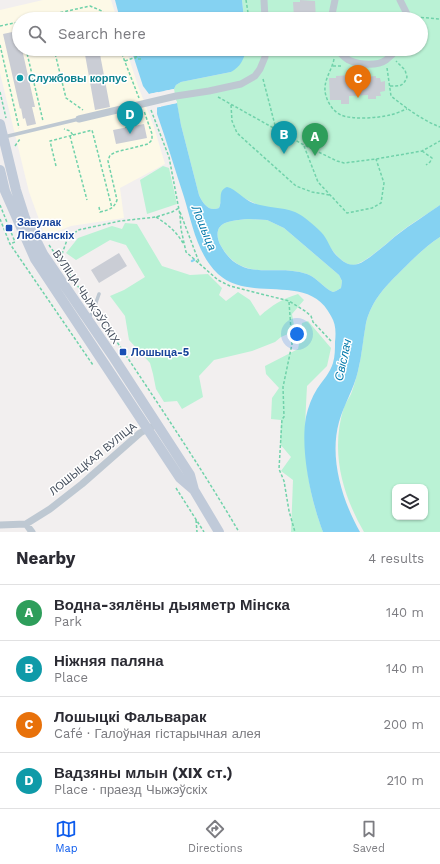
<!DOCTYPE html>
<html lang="en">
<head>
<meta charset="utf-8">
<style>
  :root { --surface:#fff; --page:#f2f2f3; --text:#2b2b33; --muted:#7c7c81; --line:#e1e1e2; --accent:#0d5ced }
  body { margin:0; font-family:"Work Sans",sans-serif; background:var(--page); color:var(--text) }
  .controls { position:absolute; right:12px; bottom:12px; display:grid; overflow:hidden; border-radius:8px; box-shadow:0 1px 3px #0004 }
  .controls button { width:36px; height:36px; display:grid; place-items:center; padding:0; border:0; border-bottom:1px solid var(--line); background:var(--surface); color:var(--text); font:20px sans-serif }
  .you { position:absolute; left:297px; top:334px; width:14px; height:14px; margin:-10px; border:3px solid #fff; border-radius:50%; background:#1a73e8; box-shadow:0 0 0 6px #1a73e833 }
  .badge { display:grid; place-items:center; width:26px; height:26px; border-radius:50%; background:var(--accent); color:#fff; font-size:13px; font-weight:700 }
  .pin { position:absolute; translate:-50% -33px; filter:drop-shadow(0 1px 2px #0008) }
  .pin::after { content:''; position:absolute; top:21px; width:14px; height:12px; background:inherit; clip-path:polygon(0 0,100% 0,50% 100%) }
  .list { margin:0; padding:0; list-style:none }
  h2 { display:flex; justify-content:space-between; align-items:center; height:52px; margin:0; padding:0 16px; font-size:17px }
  h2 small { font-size:13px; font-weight:400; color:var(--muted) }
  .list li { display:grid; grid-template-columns:26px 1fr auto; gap:12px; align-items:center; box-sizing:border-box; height:56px; padding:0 16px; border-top:1px solid var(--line) }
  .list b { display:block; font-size:15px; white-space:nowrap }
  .list p { margin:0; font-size:13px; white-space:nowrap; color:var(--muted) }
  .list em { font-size:13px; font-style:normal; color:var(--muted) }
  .icon { flex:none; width:22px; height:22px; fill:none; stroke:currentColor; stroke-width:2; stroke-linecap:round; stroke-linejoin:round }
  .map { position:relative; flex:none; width:440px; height:532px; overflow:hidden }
  .search { position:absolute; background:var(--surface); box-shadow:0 1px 3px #0004; left:12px; right:12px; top:12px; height:44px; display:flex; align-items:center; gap:10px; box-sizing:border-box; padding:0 14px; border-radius:22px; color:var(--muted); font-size:15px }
  .sheet { height:276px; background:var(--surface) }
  nav { display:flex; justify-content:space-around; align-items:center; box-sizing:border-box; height:56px; border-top:1px solid var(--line); background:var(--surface); font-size:11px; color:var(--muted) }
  nav a { display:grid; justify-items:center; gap:2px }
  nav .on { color:var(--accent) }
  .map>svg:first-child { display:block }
</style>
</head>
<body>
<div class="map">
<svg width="440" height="532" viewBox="0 0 440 532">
  <rect width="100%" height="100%" fill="#f2efef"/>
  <path fill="#fdf9e7" d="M 43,0 L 111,0 L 117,19 L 19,19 L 19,49 L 126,49 L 138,86 L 154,127 L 165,164 L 120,188 L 124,218 L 71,226 L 45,236 L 29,192 L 0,73 L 0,10 Z"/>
  <path fill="#baf2d5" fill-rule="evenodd" d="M 242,0 L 440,0 L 440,205 C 426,215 412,223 399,233 C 389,241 365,264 353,265 C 344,265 335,254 330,247 L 258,205 L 242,197 L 221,201 L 219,208 C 209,212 203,204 199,195 L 181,125 L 174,89 L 176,85 L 181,82 L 231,72 L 246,49 L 421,49 L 421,19 L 244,19 Z
    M 163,166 L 169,168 L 177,204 L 147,214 L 140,180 Z
    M 248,219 L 267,220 L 284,228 L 339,275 L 342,281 L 341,288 L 336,291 L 333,292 C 323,288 318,278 307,274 C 275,263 243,284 221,246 C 218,241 216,234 219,228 C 224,220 239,220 248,219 Z
    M 125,223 L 137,224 L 162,266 L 190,275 L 208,274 L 222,288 L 219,295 L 226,301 L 238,292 L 250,300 L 260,316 C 272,305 282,299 298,294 L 304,300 L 292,314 L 295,331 L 281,337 L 275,342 L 252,351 L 214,360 L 199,376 L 203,397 L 182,409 L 177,401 L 164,402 L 156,389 L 153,374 L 150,363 L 129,340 L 125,316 L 110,296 L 124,290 L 145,277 L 126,245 L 110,240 L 76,260 L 66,253 L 78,238 L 112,226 L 122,229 Z
    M 440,237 L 440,532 L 364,532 C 342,494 330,451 344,407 C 346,402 349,398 351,394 C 354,386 356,378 358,371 C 362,355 363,338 366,323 C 372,299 387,285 403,269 C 414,258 426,246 440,237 ZM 395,487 L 425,487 L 425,517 L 395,517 Z
    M 308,321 L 331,348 L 327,366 L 307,386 C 306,404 305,423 305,441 C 306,473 312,503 323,532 L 291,532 L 293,480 L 281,471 L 291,457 L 280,444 L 281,420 L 271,419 L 272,398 L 279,388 L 266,374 L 265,366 L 298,349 L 301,334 L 302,323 Z"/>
  <path fill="#85d2f2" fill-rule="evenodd" d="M 115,0 L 242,0 L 244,19 L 120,19 Z
    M 131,49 L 246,49 C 244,60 240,67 231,72 L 181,82 L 176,85 L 174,89 L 164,91 L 166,105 L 177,103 L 181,125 L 199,195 C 203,204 209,212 219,208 C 223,200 217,191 227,187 C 236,189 243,199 253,203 C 266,208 281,207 295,212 C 304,216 314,225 321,232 C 328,239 330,249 336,255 C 342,261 349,267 358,264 C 369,260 387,243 397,235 C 411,224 426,215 440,205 L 440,237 C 426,246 414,258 403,269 C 387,285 372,299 366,323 C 363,339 362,355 358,371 C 354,389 344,404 339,422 C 329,458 342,500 360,532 L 323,532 C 311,501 300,450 306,417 C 308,407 312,397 317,389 C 323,380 330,373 333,363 C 335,356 335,349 335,342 C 336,333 336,324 331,316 C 309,271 251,304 218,274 C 197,254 192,223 184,197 C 175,170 167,142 157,114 L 157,107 L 161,107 L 158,92 L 149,94 L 143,86 ZM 248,219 L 267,220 L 284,228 L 339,275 L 342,281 L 341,288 L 336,291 L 333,292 C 323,288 318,278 307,274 C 275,263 242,284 221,246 C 218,241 216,234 219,228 C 224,220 239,220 248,219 Z"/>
  <path fill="#f2efef" d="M 174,89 L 174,91 L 166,92 L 168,103 L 177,101 L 177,103 L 155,108 L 156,106 L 159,105 L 156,95 L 149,96 L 149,94 Z"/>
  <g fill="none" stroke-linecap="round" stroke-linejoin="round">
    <path stroke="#85d2f2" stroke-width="2.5" d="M 192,261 L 194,260"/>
  </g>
  <path fill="#cacdd5" d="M 300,0 L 315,1 L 316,19 L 294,19 L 293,2 L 300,2 Z
    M 17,31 L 19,38 L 19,49 L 22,49 L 35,107 L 32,107 L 36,124 L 27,126 L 25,118 L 23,119 L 21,108 L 20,109 L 3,34 Z
    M 84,49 L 99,49 L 110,107 L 95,110 Z
    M 351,75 L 352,80 L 365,79 L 365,77 L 376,76 L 376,78 L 380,78 L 381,82 L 385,81 L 385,91 L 380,92 L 381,96 L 376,96 L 376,99 L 368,99 L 368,95 L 349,96 L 349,104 L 341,104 L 341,100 L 330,100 L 329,78 L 336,78 L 336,76 Z
    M 144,124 L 147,138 L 116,144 L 113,130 Z
    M 119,253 L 127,266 L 99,283 L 91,270 Z"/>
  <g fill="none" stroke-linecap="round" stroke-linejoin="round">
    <path stroke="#70d2aa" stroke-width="1.5" stroke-dasharray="3 2" stroke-linecap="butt" d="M 246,0 L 249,19
      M 416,17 L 440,19
      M 31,19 L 90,6 L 102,11 L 109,19
      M 0,26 L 19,22
      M 0,45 L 19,128
      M 26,49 L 43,121
      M 54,49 L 66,98 L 83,110
      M 120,49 L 139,98
      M 100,53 L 121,49
      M 139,53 L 136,55 L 135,58 L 137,59 L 141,59
      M 334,59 C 332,70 324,79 325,91 C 326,100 332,111 341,115 C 352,120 378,118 390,115 C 395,114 401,111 407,109
      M 125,61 L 141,55
      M 333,66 L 343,66
      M 387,68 L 391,96 C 406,108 422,120 440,127
      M 263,79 L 276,129
      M 390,86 C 400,86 403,87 407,77 L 405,70 L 396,61
      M 0,92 L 6,118
      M 218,97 L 304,145 L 337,161 L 344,163 L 376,159 L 422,151 L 440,141
      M 231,105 L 232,121 L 237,133 L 248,143 L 296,186 L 312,192 L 330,195
      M 151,110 L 169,157 L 180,215 L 181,229 L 186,252 L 218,280 L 230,286 L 289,301 L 305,311 L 311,316 L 313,322 L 331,341
      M 124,117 L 126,128
      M 126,126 L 135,124 L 136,126
      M 73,135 L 92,130 L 112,208
      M 70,136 L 87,200
      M 15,146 L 20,139
      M 304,146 L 318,182 L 347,213 L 372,208 L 381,203 L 384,183 L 376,159
      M 422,151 L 432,158 L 430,162 L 426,165
      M 56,166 L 50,141 L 73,135 L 70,131 L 64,129
      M 0,205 L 15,242 L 10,244
      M 99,207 L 100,212 C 108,210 114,209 117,200 L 108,161 L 110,155 L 116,152 L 148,144 L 152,140 L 152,134 L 144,111
      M 180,212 L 199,262
      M 156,217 C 167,224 176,231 183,243
      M 0,219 L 10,244 L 93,365
      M 49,245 L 84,295 L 86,300
      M 59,258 L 62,254 L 67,240 L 78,230 L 120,221 L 156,217 L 172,212 L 179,208
      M 289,302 L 292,344 L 283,387 L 284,417 L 282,419 L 279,469 L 284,481 L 289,511 L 295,532
      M 105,327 L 111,333 C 155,399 199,464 239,532
      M 176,488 L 204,532
      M 196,520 L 197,532"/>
    <path stroke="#bec8d2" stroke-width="3.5" d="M 4,137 L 79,119
      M 89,318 L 93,311 L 99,294"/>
    <path stroke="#bec8d2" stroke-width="7" d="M 264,0 L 265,19
      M 400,0 L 408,16 L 407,19
      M 331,19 L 335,0
      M 337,49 C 341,54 345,59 351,61 C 360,65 378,66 386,60 C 390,57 394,53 397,49
      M 79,119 L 176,96 L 209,91 L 241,84 L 255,76 L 260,69 L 265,57 L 265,49
      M 26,524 L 32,532
      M 0,525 L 26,524 L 50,509 L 82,484 L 140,433 L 157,424"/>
    <path stroke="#c0cad9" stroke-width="10" d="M 0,124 L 16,190 L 25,218 L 43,254 L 114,358 L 190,475 L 194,490 L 219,532
      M 0,170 L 5,191 L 35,259 L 174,469 L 180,478 L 194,490"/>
  </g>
  <circle fill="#0f9aa8" stroke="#fff" stroke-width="1.5" cx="20" cy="78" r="4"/>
  <g fill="#1a4fb4" stroke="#fff" stroke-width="1.5">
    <rect x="5" y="224" width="8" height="8" rx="2"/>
    <rect x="119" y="348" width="8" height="8" rx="2"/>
  </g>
  <g text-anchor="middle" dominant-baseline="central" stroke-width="3" stroke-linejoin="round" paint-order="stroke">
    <g font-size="11" font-weight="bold" fill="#0d838f" stroke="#fff" text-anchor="start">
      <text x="28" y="78">Службовы корпус</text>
    </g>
    <g font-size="11" font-weight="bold" fill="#164399" stroke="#fff" text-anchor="start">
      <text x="17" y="222">Завулак<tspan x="17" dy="13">Любанскіх</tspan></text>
      <text x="131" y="352">Лошыца-5</text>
    </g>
    <g font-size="11" fill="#46505e" stroke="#fff">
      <text transform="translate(86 297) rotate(56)">ВУЛІЦА ЧЫЖЭЎСКІХ</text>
      <text transform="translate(93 459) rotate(-39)">ЛОШЫЦКАЯ ВУЛІЦА</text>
    </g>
    <g font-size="12" font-style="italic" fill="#047aab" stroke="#fff">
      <text transform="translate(204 228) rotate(68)">Лошыца</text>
      <text transform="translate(343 360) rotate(-78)">Свіслач</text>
    </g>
  </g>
</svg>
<div class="controls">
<button><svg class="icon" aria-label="layers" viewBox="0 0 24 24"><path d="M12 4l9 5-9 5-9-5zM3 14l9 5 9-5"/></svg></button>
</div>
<div class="you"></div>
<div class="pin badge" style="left:315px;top:156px;background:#2e9e5b">A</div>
<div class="pin badge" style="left:284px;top:154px;background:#0f9aa8">B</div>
<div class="pin badge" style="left:358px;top:98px;background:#e8710a">C</div>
<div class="pin badge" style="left:130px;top:134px;background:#0f9aa8">D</div>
<div class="search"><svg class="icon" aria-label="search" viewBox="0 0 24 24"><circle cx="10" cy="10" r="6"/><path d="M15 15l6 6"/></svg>Search here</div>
</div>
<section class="sheet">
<h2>Nearby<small>4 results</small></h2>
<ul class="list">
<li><span class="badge" style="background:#2e9e5b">A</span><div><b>Водна-зялёны дыяметр Мінска</b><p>Park</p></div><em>140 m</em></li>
<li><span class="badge" style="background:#0f9aa8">B</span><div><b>Ніжняя паляна</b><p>Place</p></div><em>140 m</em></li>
<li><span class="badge" style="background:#e8710a">C</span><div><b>Лошыцкі Фальварак</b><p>Café · Галоўная гістарычная алея</p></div><em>200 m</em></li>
<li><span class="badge" style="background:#0f9aa8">D</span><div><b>Вадзяны млын (XIX ст.)</b><p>Place · праезд Чыжэўскіх</p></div><em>210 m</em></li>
</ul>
</section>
<nav>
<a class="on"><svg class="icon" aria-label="map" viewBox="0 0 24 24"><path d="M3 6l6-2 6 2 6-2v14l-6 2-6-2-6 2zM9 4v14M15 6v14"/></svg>Map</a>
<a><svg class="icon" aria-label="directions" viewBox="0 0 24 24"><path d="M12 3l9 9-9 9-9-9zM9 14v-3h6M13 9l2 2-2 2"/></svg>Directions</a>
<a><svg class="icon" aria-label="saved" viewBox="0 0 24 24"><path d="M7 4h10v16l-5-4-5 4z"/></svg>Saved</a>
</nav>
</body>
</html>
